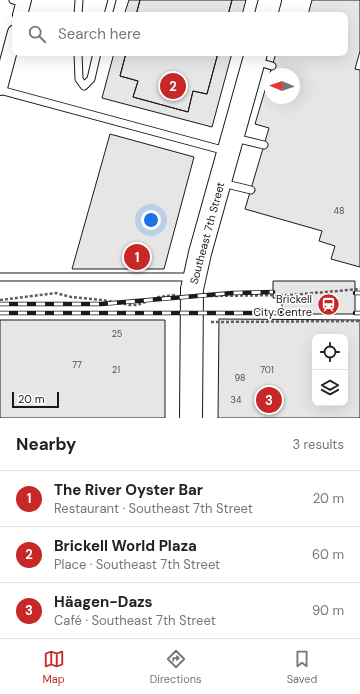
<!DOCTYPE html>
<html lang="en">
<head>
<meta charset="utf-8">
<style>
  :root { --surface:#fff; --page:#f6f6f6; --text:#222; --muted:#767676; --line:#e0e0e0; --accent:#c62828 }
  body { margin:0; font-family:"DM Sans",sans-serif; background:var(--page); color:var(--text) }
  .controls { position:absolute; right:12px; bottom:12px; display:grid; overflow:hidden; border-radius:8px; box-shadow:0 4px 16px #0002 }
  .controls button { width:36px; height:36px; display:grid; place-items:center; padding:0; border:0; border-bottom:1px solid var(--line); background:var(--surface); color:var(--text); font:20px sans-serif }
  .compass { position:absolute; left:264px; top:68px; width:36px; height:36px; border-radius:50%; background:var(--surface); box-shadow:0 4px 16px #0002; rotate:272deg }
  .scale { position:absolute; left:12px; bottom:10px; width:47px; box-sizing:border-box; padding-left:4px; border:2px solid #1a1a1a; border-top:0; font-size:11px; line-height:14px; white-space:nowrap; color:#1a1a1a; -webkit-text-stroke:3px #fff; paint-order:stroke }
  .you { position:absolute; left:151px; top:220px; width:14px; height:14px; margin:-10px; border:3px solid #fff; border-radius:50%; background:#1a73e8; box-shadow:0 0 0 6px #1a73e833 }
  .badge { display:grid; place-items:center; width:26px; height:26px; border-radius:50%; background:var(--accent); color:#fff; font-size:13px; font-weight:700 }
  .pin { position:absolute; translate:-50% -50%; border:2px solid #fff; box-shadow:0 1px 4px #0006 }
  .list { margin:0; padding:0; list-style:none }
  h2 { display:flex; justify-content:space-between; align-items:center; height:52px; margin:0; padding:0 16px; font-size:17px }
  h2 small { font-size:13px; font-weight:400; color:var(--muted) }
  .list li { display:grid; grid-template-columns:26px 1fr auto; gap:12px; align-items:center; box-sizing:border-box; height:56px; padding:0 16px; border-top:1px solid var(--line) }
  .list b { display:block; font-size:15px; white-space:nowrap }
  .list p { margin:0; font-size:13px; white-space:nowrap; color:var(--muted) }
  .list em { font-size:13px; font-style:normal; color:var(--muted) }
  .icon { flex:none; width:22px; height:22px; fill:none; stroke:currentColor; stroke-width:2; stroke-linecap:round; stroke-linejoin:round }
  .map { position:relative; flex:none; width:360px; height:418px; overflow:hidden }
  .search { position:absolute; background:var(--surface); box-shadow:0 4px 16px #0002; left:12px; right:12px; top:12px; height:44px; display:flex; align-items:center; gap:10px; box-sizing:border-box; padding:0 14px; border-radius:8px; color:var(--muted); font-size:15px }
  .sheet { height:220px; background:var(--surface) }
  nav { display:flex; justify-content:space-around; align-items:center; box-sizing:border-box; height:56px; border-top:1px solid var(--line); background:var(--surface); font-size:11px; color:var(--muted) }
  nav a { display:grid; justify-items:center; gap:2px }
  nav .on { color:var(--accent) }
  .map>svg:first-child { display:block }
</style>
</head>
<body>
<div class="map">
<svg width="360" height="418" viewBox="0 0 360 418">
  <rect width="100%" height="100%" fill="#fff"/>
  <path fill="#e6e6e6" stroke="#1a1a1a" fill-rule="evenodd" d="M 129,0 L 140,0 L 136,15 L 124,15 Z
    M 140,0 L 232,0 L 228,15 L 136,15 Z
    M 232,0 L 246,0 L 242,15 L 228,15 Z
    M 312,0 L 360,0 L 360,51 L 355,69 L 360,70 L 360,267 L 331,259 L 335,246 L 319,241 L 322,231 L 245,209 L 269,128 L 255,124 L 276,53 L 297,54 L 297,53 L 345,53 L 345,15 L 308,15 ZM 270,74 L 294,74 L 294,98 L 270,98 Z
    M 114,53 L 126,53 L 120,76 L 138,81 L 133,97 L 188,112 L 193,91 L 207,94 L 218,53 L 232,53 L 212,127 L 102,98 Z
    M 126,53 L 218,53 L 207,94 L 193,91 L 188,112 L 133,97 L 138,81 L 120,76 Z
    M 110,134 L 194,157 L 164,269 L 72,269 Z
    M 273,281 L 355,281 L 355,314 L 290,314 L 289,310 L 282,310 L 282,298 L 273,298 Z
    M 219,319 L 360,320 L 360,418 L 218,418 ZM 315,337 L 345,337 L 345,403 L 315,403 Z
    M 0,320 L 165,320 L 165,418 L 0,418 Z"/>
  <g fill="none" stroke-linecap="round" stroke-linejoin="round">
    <defs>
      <path id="lane" d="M 13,0 L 23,3
        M 78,15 L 79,0
        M 108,15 L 112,0
        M 78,53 L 79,79 L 84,86 L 91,79 L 97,53
        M 255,61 L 272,66
        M 0,90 L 226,151
        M 235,138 L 264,145
        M 222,183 L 251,190
        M 0,277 L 192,277"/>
      <path id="street" d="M 20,15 L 24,0
        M 0,88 L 15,32"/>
      <path id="primary" d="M 266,15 L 270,0
        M 191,418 L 192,289 L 200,253 L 256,53"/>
    </defs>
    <use href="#lane" stroke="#1a1a1a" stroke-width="9"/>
    <use href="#street" stroke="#1a1a1a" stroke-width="16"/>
    <use href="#primary" stroke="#1a1a1a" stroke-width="24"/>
    <path stroke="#5f5f5f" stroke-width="2.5" stroke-dasharray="3 2" stroke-linecap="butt" d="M 210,296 L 290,295 L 360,289
      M 0,300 L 56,293 L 71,297 L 102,300 L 130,305 L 137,305 L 159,297 L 175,295
      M 211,322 L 360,321"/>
    <use href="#lane" stroke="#fff" stroke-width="7"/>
    <use href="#street" stroke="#fff" stroke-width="14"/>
    <use href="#primary" stroke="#fff" stroke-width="22"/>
    <defs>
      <path id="rail" d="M 355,293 L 360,293
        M 0,304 L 101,304 L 232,293 L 273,292
        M 0,313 L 290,313
        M 355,313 L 360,313"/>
    </defs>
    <use href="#rail" stroke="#1a1a1a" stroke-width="4.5"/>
    <use href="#rail" stroke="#fff" stroke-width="3" stroke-dasharray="9" stroke-linecap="butt"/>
  </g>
  <defs>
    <symbol id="station-disc" viewBox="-11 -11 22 22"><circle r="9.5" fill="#c62828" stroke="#fff"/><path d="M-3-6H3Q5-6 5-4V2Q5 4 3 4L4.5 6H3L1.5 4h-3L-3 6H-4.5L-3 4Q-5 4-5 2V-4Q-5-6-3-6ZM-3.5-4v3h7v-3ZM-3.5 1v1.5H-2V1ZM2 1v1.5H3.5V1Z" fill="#fff"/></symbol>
  </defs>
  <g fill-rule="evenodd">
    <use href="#station-disc" x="316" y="292" width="25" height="25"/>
  </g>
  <g text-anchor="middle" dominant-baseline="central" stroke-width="3" stroke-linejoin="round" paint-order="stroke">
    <g font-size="9" fill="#4d4d4d">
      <text x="339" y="211">48</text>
      <text x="117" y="334">25</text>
      <text x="77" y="365">77</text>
      <text x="116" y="370">21</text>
      <text x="267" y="370">701</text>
      <text x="240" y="378">98</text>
      <text x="236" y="400">34</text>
    </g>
    <g font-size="11" fill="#1a1a1a" stroke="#fff">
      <text transform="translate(207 233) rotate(-75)">Southeast 7th Street</text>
    </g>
    <g font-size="11" fill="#1a1a1a" stroke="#fff" text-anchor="end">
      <text x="312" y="299">Brickell<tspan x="312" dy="13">City Centre</tspan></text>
    </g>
  </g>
</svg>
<div class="controls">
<button><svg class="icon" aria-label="locate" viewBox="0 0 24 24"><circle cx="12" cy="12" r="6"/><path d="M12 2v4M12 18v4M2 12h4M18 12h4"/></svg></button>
<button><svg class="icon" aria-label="layers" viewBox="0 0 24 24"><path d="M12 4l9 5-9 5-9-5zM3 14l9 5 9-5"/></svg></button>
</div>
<svg class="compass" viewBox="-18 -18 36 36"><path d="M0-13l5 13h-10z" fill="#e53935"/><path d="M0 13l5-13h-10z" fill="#767676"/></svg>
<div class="scale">20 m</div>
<div class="you"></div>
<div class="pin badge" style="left:137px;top:257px">1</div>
<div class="pin badge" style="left:173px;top:86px">2</div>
<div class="pin badge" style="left:269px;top:400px">3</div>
<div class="search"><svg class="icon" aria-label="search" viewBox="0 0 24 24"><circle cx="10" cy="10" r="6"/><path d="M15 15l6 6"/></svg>Search here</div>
</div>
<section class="sheet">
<h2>Nearby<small>3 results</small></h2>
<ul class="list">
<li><span class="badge">1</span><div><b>The River Oyster Bar</b><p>Restaurant · Southeast 7th Street</p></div><em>20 m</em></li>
<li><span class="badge">2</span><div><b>Brickell World Plaza</b><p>Place · Southeast 7th Street</p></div><em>60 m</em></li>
<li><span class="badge">3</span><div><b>Häagen-Dazs</b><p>Café · Southeast 7th Street</p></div><em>90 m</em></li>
</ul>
</section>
<nav>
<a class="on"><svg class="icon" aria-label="map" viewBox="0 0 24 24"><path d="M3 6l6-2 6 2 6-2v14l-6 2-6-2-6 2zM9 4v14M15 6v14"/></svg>Map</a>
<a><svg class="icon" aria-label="directions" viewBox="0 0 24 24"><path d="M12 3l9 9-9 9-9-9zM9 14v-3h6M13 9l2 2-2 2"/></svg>Directions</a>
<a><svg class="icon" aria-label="saved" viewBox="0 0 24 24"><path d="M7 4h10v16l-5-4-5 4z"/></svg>Saved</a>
</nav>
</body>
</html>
